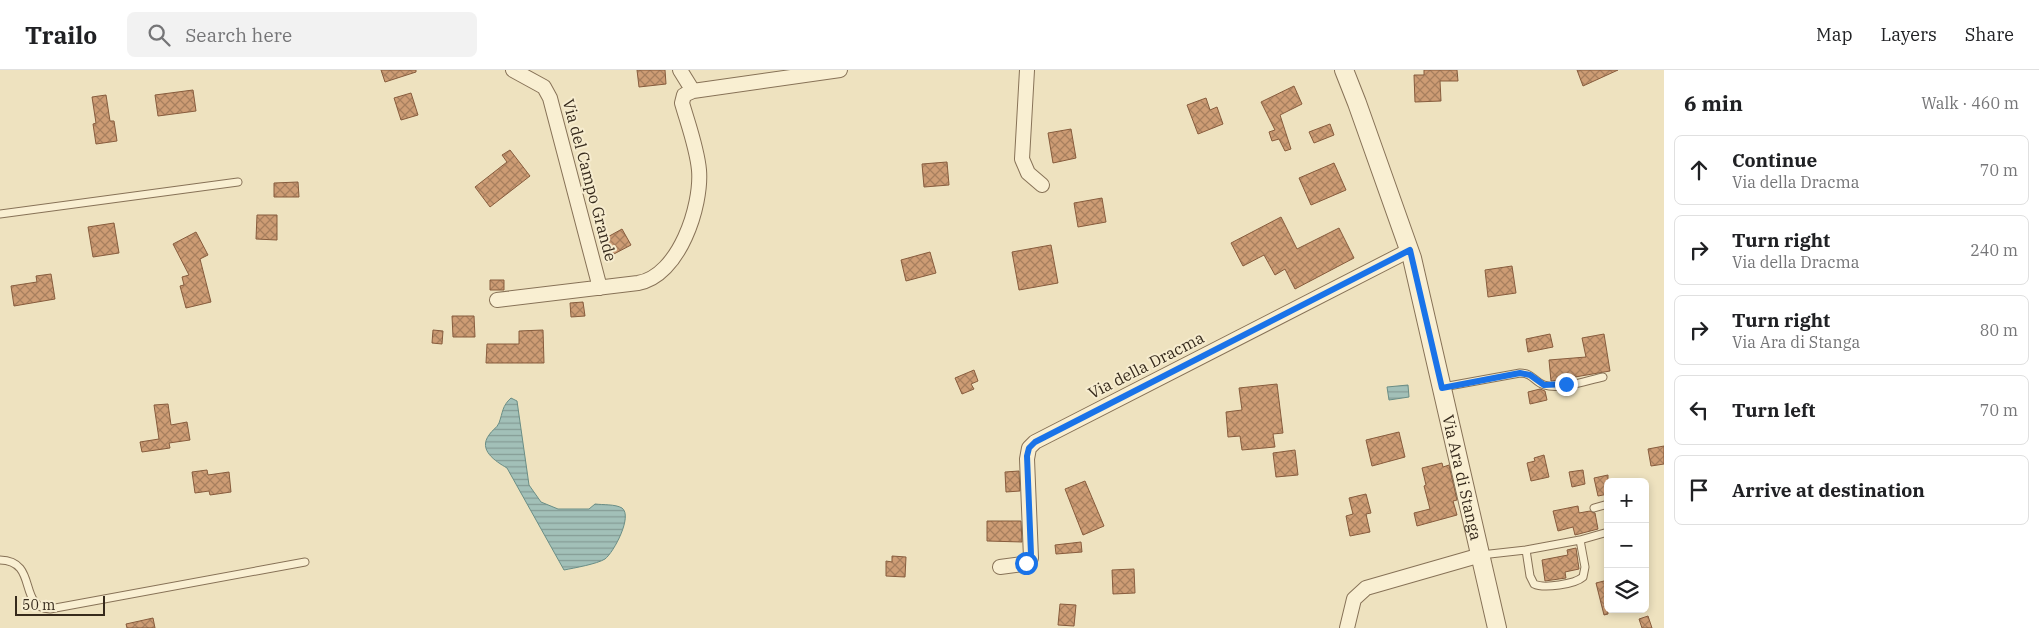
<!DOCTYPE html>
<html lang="en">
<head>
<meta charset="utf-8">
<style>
  :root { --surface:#fff; --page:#f2f2f2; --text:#202124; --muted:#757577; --line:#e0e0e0 }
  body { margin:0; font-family:"IBM Plex Serif",serif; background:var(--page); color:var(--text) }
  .controls { position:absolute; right:15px; bottom:15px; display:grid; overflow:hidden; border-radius:8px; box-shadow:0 2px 8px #0003 }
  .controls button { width:45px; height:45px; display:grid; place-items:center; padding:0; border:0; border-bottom:1px solid var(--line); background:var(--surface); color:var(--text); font:25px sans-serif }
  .scale { position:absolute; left:15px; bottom:12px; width:90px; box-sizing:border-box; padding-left:5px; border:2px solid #362a1c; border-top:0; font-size:14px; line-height:18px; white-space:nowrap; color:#362a1c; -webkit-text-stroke:4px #f6eccf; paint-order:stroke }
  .stop { position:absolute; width:15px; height:15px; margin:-11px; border:4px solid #1a73e8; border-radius:50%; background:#fff }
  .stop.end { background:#1a73e8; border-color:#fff; box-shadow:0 1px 5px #0008 }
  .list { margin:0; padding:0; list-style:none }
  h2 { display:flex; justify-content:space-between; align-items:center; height:65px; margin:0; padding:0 20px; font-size:21px }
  h2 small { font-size:16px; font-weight:400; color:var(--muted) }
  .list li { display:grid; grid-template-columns:32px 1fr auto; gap:15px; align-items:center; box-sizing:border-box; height:70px; margin:0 10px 10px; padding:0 10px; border:1px solid var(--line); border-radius:8px }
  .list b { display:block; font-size:19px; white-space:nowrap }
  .list p { margin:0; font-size:16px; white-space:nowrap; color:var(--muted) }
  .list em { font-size:16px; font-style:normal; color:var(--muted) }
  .icon { flex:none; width:28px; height:28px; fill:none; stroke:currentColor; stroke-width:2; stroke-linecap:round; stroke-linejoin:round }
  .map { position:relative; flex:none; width:1664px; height:558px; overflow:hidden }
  header { display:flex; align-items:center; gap:30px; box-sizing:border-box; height:70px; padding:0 25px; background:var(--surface); border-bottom:1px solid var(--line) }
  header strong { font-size:24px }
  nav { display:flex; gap:28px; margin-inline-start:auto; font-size:18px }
  .search { width:350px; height:45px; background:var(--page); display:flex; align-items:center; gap:12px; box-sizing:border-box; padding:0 18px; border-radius:8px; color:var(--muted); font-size:19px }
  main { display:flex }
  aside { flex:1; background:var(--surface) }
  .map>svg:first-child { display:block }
</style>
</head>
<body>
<header>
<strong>Trailo</strong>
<div class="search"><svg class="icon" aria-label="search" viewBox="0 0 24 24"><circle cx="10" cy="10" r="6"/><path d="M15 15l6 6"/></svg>Search here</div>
<nav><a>Map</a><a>Layers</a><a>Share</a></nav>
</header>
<main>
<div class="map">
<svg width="1664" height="558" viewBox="0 0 1664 558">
  <defs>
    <pattern id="water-rules" width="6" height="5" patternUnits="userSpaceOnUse" patternTransform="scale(1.25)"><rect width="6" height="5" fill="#a2c0b8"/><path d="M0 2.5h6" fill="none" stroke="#859c95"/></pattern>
    <pattern id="building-cross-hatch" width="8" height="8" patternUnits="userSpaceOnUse" patternTransform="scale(1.25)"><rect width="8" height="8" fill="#cd9c74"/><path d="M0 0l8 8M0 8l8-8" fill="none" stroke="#a77f5e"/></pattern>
  </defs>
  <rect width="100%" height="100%" fill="#eee2bf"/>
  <path fill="url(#water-rules)" stroke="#6a8e86" d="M 1408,315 L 1409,327 L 1389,330 L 1387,317 Z
    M 511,328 L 517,331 L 529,415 L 541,432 L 558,439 L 589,439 L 595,434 C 603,435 615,434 622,438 C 633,446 614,482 605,489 C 597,494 574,498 564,500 L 507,398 C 495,391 478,380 489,365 C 492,360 497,358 499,353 C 503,342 502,336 511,328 Z"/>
  <path fill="url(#building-cross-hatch)" stroke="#875c3d" d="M 381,0 L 416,0 L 416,2 L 385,12 Z
    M 637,0 L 665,0 L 666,14 L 639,17 Z
    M 1424,0 L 1457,0 L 1458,11 L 1440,11 L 1441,31 L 1415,32 L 1414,5 L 1424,5 Z
    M 1577,0 L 1618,0 L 1583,16 Z
    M 1294,16 L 1302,34 L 1280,45 L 1291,79 L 1285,81 L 1279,69 L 1272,71 L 1269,62 L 1275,60 L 1261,32 Z
    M 193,20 L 196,41 L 158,46 L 155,25 Z
    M 411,23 L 418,45 L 401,50 L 394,28 Z
    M 106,25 L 110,51 L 114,51 L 117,71 L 96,74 L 93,54 L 96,53 L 92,27 Z
    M 1206,28 L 1210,40 L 1217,37 L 1223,54 L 1198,64 L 1187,35 Z
    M 1330,54 L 1334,65 L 1314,73 L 1309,62 Z
    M 1071,59 L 1076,88 L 1053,93 L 1048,63 Z
    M 510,80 L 530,106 L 490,137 L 475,117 L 507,92 L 502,85 Z
    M 947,92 L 949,115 L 924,117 L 922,94 Z
    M 1334,93 L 1346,120 L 1311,135 L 1299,108 Z
    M 298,112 L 299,127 L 274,127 L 274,113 Z
    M 1102,128 L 1106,152 L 1078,157 L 1074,133 Z
    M 257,145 L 277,145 L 277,170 L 256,169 Z
    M 1281,147 L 1297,179 L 1339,158 L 1354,188 L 1295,219 L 1285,199 L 1275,205 L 1264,185 L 1243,196 L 1231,173 Z
    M 114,153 L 119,183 L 93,187 L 88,157 Z
    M 622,159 L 631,175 L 612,185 L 604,169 Z
    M 196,162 L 208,185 L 200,189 L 211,232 L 186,238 L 180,216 L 184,215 L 182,207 L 189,205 L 173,174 Z
    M 1051,175 L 1058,213 L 1019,220 L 1012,182 Z
    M 930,182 L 936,203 L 906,211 L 901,190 Z
    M 1512,196 L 1516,223 L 1488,227 L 1485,200 Z
    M 51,204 L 55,229 L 14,236 L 11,216 L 37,212 L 36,206 Z
    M 490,210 L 504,210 L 504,220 L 490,220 Z
    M 583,232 L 585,246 L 571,247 L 570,233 Z
    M 452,246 L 474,246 L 475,267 L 453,267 Z
    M 433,260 L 443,261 L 442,274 L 432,273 Z
    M 543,260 L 544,293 L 486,293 L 487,274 L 519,274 L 519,261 Z
    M 1550,264 L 1553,277 L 1528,282 L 1526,269 Z
    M 1604,264 L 1610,301 L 1575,307 L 1575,308 L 1551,311 L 1549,290 L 1586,287 L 1582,268 Z
    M 974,300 L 978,311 L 971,314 L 974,319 L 962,324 L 955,308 Z
    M 1277,314 L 1283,363 L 1273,364 L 1275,377 L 1242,380 L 1240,366 L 1228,367 L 1226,342 L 1242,340 L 1239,318 Z
    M 1540,319 L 1545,321 L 1547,330 L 1530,334 L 1528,322 Z
    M 168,334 L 171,355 L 187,352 L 190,370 L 169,373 L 170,378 L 142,382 L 140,372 L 159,369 L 154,335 Z
    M 1399,362 L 1405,387 L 1372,396 L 1366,370 Z
    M 1664,376 L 1664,394 L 1651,396 L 1648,379 Z
    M 1295,380 L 1298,405 L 1276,407 L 1273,383 Z
    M 1544,385 L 1549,407 L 1531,411 L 1527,393 L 1535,391 L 1534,388 Z
    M 1442,393 L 1443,397 L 1449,395 L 1457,430 L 1453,431 L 1457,445 L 1417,456 L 1414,443 L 1430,439 L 1424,416 L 1426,415 L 1422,398 Z
    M 207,400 L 208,405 L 229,402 L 231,422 L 210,425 L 209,421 L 195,423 L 192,402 Z
    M 1583,400 L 1585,414 L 1572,417 L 1569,402 Z
    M 1019,401 L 1020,421 L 1006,422 L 1005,402 Z
    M 1608,405 L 1608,424 L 1598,426 L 1594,408 Z
    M 1085,411 L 1104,456 L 1083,465 L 1065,419 Z
    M 1366,424 L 1371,443 L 1366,444 L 1370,462 L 1350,466 L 1346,446 L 1353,444 L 1349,428 Z
    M 1578,436 L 1579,443 L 1590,441 L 1595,443 L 1598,459 L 1575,465 L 1573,457 L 1558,461 L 1553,441 Z
    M 987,451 L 1021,451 L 1022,472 L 987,471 Z
    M 1081,472 L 1082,482 L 1056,484 L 1055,475 Z
    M 1576,478 L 1579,499 L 1565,502 L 1566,508 L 1545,511 L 1542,490 L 1568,485 L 1567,480 Z
    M 892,486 L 906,487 L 905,507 L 886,506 L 886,491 L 892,492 Z
    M 1134,499 L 1135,523 L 1113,524 L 1112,500 Z
    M 1608,510 L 1608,544 L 1604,545 L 1596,513 Z
    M 1060,534 L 1076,535 L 1074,556 L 1058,555 Z
    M 1648,546 L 1652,558 L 1642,558 L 1639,549 Z
    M 153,548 L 155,558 L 127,558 L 126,554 Z"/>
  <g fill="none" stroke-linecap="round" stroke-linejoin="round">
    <defs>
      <path id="service" d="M 0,144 L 238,112
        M 1443,317 L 1520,303 C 1533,303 1534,312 1544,315 C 1561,320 1585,311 1603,307
        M 1594,438 L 1608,434
        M 1526,480 L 1580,470
        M 1481,485 L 1526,480 L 1530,506 L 1534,514 C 1544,519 1575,514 1583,507 L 1585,497 L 1580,470 L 1608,462
        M 0,490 C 39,491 17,537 50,539 L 305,492"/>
      <path id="minor" d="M 513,0 L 544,17 L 550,28 L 600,218
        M 680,0 L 693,21
        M 1027,0 L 1022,89 L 1028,103 L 1042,115
        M 497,230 L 638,213 C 679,206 702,136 699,100 C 697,78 688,54 682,33 L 684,25 L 693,21 L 840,0
        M 1000,497 L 1023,494 L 1031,488 L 1027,389 L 1029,378 L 1035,372 L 1410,180
        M 1347,558 L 1354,529 L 1366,518 L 1481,485"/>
      <g id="tertiary">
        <path id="s1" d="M 1344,0 L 1357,33 L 1412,188 L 1497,558"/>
      </g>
    </defs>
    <use href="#service" stroke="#877257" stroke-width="9"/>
    <use href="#minor" stroke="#877257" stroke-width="16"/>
    <use href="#tertiary" stroke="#877257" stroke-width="20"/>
    <use href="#service" stroke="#f9efd2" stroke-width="7"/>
    <use href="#minor" stroke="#f9efd2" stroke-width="14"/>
    <use href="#tertiary" stroke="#f9efd2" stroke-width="18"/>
  </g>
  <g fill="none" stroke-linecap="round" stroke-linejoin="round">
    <path stroke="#1a73e8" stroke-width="6" d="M 1026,493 L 1031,484 L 1027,386 L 1029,378 L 1035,372 L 1410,180 L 1442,318 L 1520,303 L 1530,305 L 1544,315 L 1566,314"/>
  </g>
  <g text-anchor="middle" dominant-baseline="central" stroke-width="4" stroke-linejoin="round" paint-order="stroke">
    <g font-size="16" fill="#362a1c" stroke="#f6eccf">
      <text transform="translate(590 110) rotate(75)">Via del Campo Grande</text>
      <text transform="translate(1146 295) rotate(-27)">Via della Dracma</text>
      <text stroke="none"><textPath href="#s1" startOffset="425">Via Ara di Stanga</textPath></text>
    </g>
  </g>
</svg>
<div class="controls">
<button>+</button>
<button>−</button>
<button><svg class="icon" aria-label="layers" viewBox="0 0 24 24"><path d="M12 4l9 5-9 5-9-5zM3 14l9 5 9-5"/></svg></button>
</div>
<div class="scale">50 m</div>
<div class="stop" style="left:1026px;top:493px"></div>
<div class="stop end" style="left:1566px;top:314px"></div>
</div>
<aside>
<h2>6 min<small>Walk · 460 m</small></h2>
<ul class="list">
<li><svg class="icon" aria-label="ahead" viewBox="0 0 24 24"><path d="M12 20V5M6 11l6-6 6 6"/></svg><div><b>Continue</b><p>Via della Dracma</p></div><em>70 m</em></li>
<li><svg class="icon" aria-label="right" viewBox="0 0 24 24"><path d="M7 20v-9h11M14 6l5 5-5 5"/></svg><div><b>Turn right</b><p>Via della Dracma</p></div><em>240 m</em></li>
<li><svg class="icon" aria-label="right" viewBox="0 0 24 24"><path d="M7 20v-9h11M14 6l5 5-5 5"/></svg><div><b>Turn right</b><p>Via Ara di Stanga</p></div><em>80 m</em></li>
<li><svg class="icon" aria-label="left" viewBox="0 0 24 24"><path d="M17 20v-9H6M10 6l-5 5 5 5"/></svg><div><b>Turn left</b></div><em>70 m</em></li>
<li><svg class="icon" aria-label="arrive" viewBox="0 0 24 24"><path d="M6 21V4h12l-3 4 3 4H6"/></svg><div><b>Arrive at destination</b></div></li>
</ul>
</aside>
</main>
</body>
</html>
